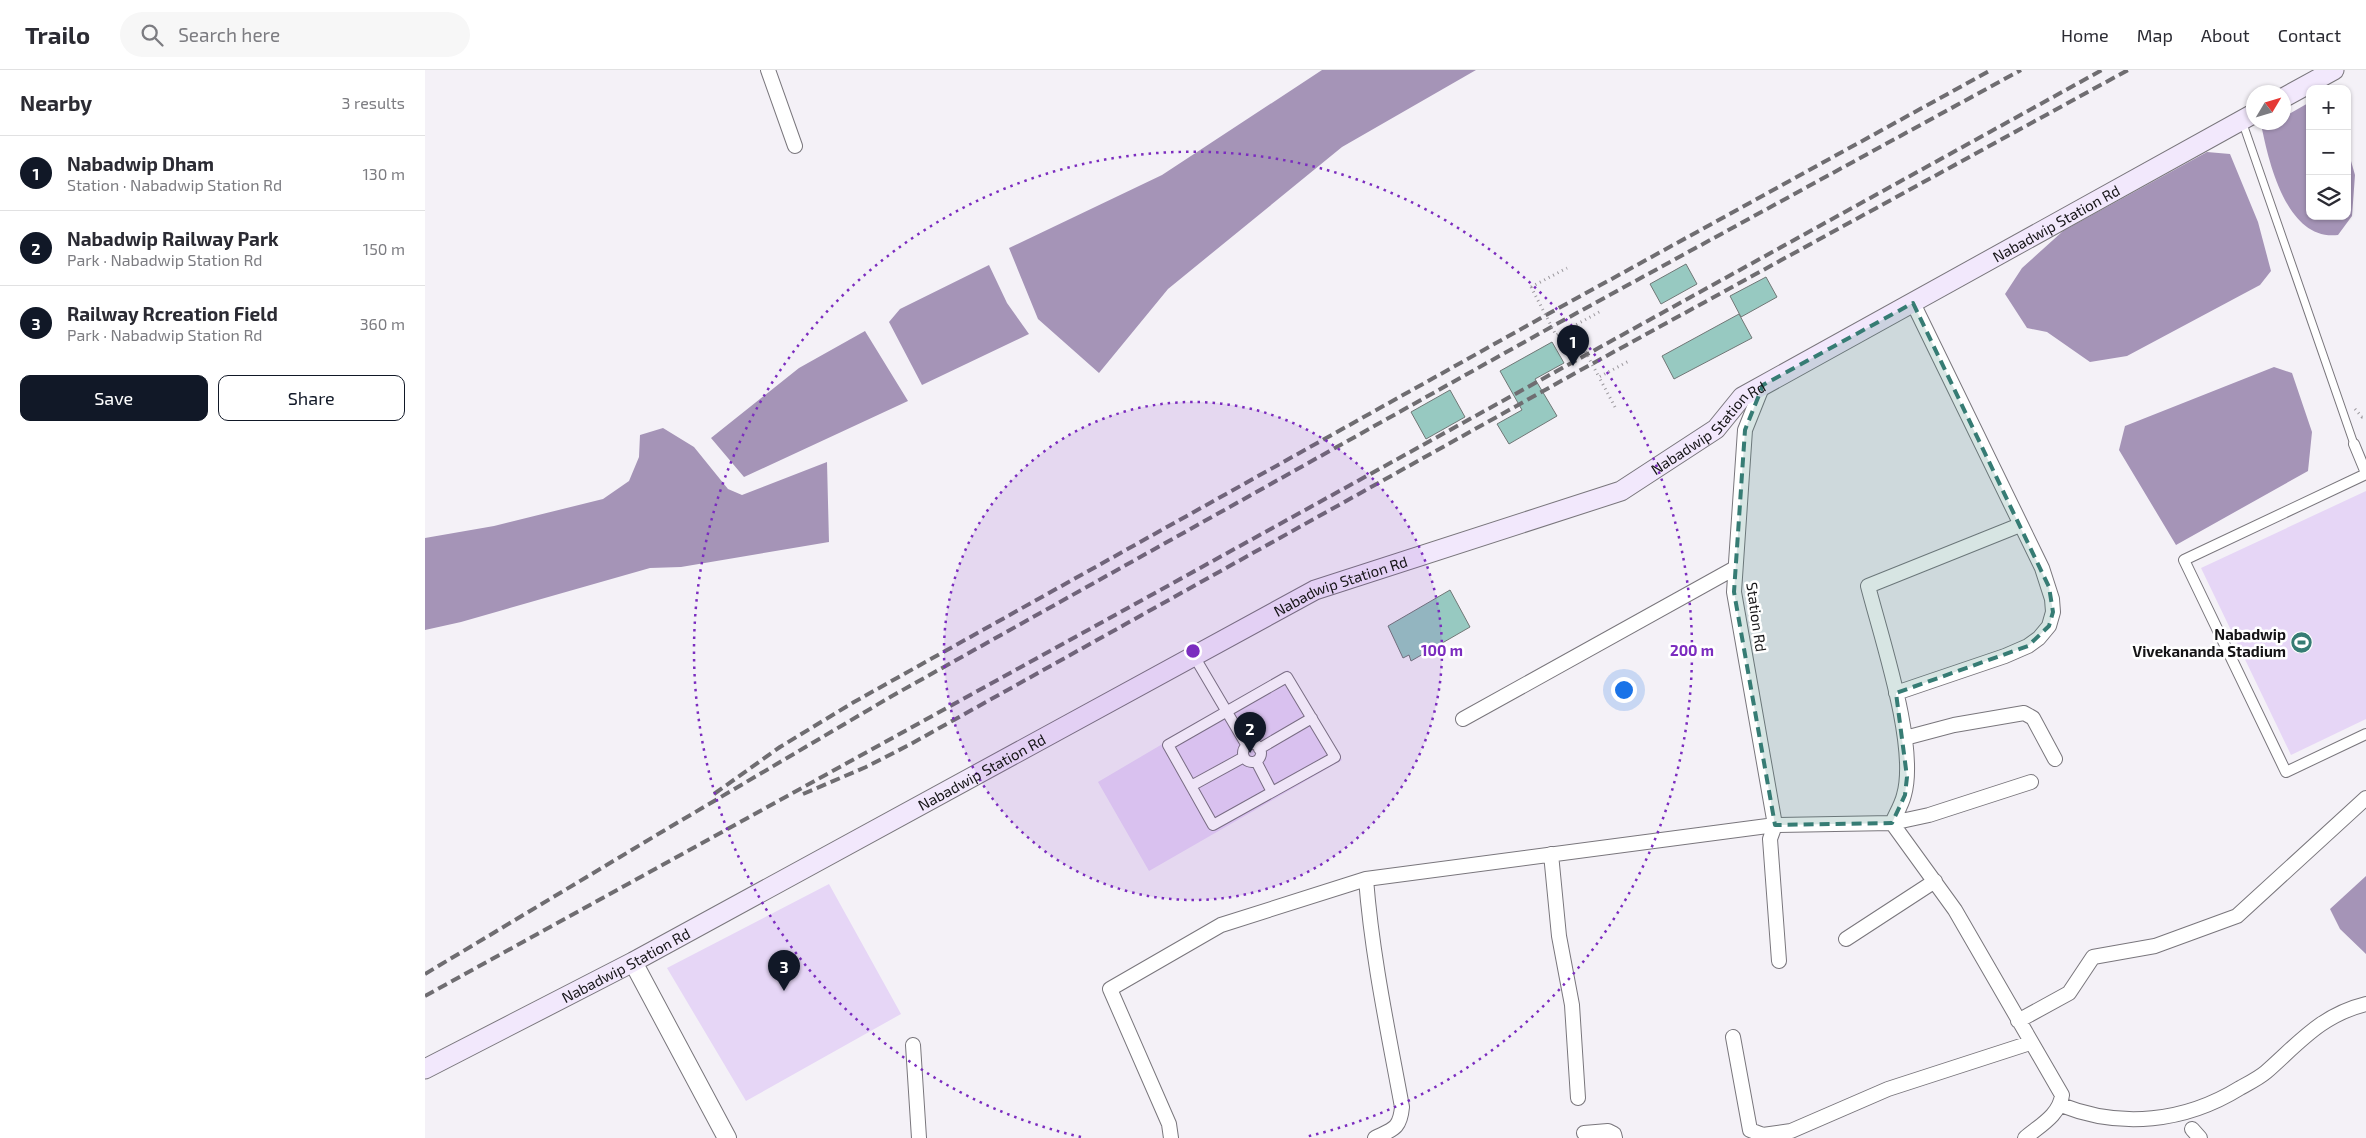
<!DOCTYPE html>
<html lang="en">
<head>
<meta charset="utf-8">
<style>
  :root { --surface:#fff; --page:#f7f7f7; --text:#2b2b33; --muted:#7c7c81; --line:#e1e1e2; --accent:#111827 }
  body { margin:0; font-family:"Exo 2",sans-serif; background:var(--page); color:var(--text) }
  .controls { position:absolute; right:15px; top:15px; display:grid; overflow:hidden; border-radius:10px; box-shadow:0 1px 4px #0004 }
  .controls button { width:45px; height:45px; display:grid; place-items:center; padding:0; border:0; border-bottom:1px solid var(--line); background:var(--surface); color:var(--text); font:25px sans-serif }
  .compass { position:absolute; left:1821px; top:15px; width:45px; height:45px; border-radius:50%; background:var(--surface); box-shadow:0 1px 4px #0004; rotate:52deg }
  .you { position:absolute; left:1198px; top:619px; width:18px; height:18px; margin:-12px; border:4px solid #fff; border-radius:50%; background:#1a73e8; box-shadow:0 0 0 8px #1a73e833 }
  .badge { display:grid; place-items:center; width:32px; height:32px; border-radius:50%; background:var(--accent); color:#fff; font-size:16px; font-weight:700 }
  .pin { position:absolute; translate:-50% -41px; filter:drop-shadow(0 1px 2px #0008) }
  .pin::after { content:''; position:absolute; top:26px; width:18px; height:15px; background:inherit; clip-path:polygon(0 0,100% 0,50% 100%) }
  .list { margin:0; padding:0; list-style:none }
  h2 { display:flex; justify-content:space-between; align-items:center; height:65px; margin:0; padding:0 20px; font-size:21px }
  h2 small { font-size:16px; font-weight:400; color:var(--muted) }
  .list li { display:grid; grid-template-columns:32px 1fr auto; gap:15px; align-items:center; box-sizing:border-box; height:75px; padding:0 20px; border-top:1px solid var(--line) }
  .list b { display:block; font-size:19px; white-space:nowrap }
  .list p { margin:0; font-size:16px; white-space:nowrap; color:var(--muted) }
  .list em { font-size:16px; font-style:normal; color:var(--muted) }
  .actions { display:flex; gap:10px; padding:15px 20px }
  .actions a { flex:1; padding:11px 0; border:1px solid var(--accent); border-radius:10px; text-align:center; font-size:18px; color:var(--accent) }
  .actions .main { background:var(--accent); color:#fff }
  .icon { flex:none; width:28px; height:28px; fill:none; stroke:currentColor; stroke-width:2; stroke-linecap:round; stroke-linejoin:round }
  .map { position:relative; flex:none; width:1941px; height:1068px; overflow:hidden }
  header { display:flex; align-items:center; gap:30px; box-sizing:border-box; height:70px; padding:0 25px; background:var(--surface); border-bottom:1px solid var(--line) }
  header strong { font-size:24px }
  nav { display:flex; gap:28px; margin-inline-start:auto; font-size:18px }
  .search { width:350px; height:45px; background:var(--page); display:flex; align-items:center; gap:12px; box-sizing:border-box; padding:0 18px; border-radius:28px; color:var(--muted); font-size:19px }
  main { display:flex }
  aside { flex:1; background:var(--surface) }
  .map>svg:first-child { display:block }
</style>
</head>
<body>
<header>
<strong>Trailo</strong>
<div class="search"><svg class="icon" aria-label="search" viewBox="0 0 24 24"><circle cx="10" cy="10" r="6"/><path d="M15 15l6 6"/></svg>Search here</div>
<nav><a>Home</a><a>Map</a><a>About</a><a>Contact</a></nav>
</header>
<main>
<aside>
<h2>Nearby<small>3 results</small></h2>
<ul class="list">
<li><span class="badge">1</span><div><b>Nabadwip Dham</b><p>Station · Nabadwip Station Rd</p></div><em>130 m</em></li>
<li><span class="badge">2</span><div><b>Nabadwip Railway Park</b><p>Park · Nabadwip Station Rd</p></div><em>150 m</em></li>
<li><span class="badge">3</span><div><b>Railway Rcreation Field</b><p>Park · Nabadwip Station Rd</p></div><em>360 m</em></li>
</ul>
<div class="actions"><a class="main">Save</a><a>Share</a></div>
</aside>
<div class="map">
<svg width="1941" height="1068" viewBox="0 0 1941 1068">
  <rect width="100%" height="100%" fill="#f4f1f7"/>
  <path fill="#e6d6f6" d="M 1941,421 L 1941,649 L 1866,685 L 1776,498 Z
    M 863,600 L 917,690 L 724,801 L 673,712 Z
    M 404,814 L 476,944 L 321,1031 L 242,898 Z"/>
  <path fill="#a594b7" d="M 897,0 L 1051,0 L 917,77 L 743,219 L 674,303 L 613,249 L 584,178 L 737,105 Z
    M 1885,32 L 1885,146 L 1922,146 L 1922,77 L 1930,105 L 1927,146 L 1913,165 C 1863,171 1845,97 1837,59 L 1849,53 L 1858,52 L 1859,47 Z
    M 1782,82 L 1805,84 L 1833,152 L 1846,201 L 1835,215 L 1702,286 L 1665,292 L 1622,262 L 1602,258 L 1580,224 L 1597,198 L 1638,161 Z
    M 564,195 L 582,233 L 604,264 L 497,315 L 464,252 L 475,239 Z
    M 440,261 L 483,331 L 319,407 L 286,368 L 374,298 Z
    M 1849,297 L 1867,303 L 1887,362 L 1883,401 L 1751,475 L 1694,380 L 1700,356 Z
    M 238,358 L 269,377 L 303,419 L 317,425 L 402,392 L 404,472 L 256,497 L 225,498 L 36,552 L 0,560 L 0,468 L 69,456 L 178,429 L 204,411 L 214,387 L 215,365 Z
    M 1941,806 L 1941,884 L 1915,859 L 1905,839 Z"/>
  <path fill="#97c9c1" stroke="#707776" d="M 1261,194 L 1272,214 L 1236,234 L 1225,214 Z
    M 1341,207 L 1352,227 L 1316,247 L 1305,226 Z
    M 1314,244 L 1327,268 L 1249,309 L 1237,286 Z
    M 1127,272 L 1139,293 L 1110,309 L 1132,346 L 1084,374 L 1072,354 L 1097,340 L 1075,301 Z
    M 1025,320 L 1040,347 L 1001,369 L 986,342 Z
    M 1025,520 L 1045,557 L 986,591 L 984,585 L 978,588 L 963,556 Z"/>
  <g fill="none" stroke-linecap="round" stroke-linejoin="round">
    <defs>
      <path id="service" d="M 1817,51 L 1929,374"/>
      <path id="pedestrian" d="M 1929,374 L 1941,403
        M 1941,404 L 1759,490 L 1861,702 L 1941,664
        M 769,586 L 822,676
        M 862,607 L 910,687 L 788,755 L 743,675 Z
        M818 683a9 9 0 1 1 18 0a9 9 0 1 1-18 0Z
        M 834,679 L 887,648
        M 831,691 L 847,722
        M 766,716 L 819,687"/>
      <path id="minor" d="M 343,0 L 370,76
        M 1338,315 L 1320,360 L 1309,522 L 1350,755
        M 1471,623 L 1580,586 L 1603,576 L 1614,568 L 1624,556 L 1628,542 L 1627,529 L 1617,498 L 1488,233
        M 1038,649 L 1310,498
        M 1480,668 L 1529,655 L 1599,643 L 1608,648 L 1630,689
        M 1467,753 C 1471,744 1477,734 1479,725 C 1493,676 1456,567 1443,516 L 1595,455
        M 1467,753 L 1504,745 L 1606,712
        M 1350,755 L 1345,769 L 1354,891
        M 1126,784 L 1134,866 L 1147,935 L 1153,1028
        M 941,809 C 947,886 963,961 977,1037 C 975,1059 968,1059 950,1068
        M 1421,869 L 1510,811
        M 1593,951 L 1644,923 L 1668,887 L 1730,876 L 1812,846 L 1941,728
        M 1308,967 L 1325,1060 L 1338,1065 L 1366,1061 L 1463,1019 L 1605,973
        M 488,975 L 494,1068
        M 1636,1035 C 1696,1059 1760,1052 1815,1018 C 1824,1013 1834,1008 1841,1002 C 1874,973 1896,945 1941,934
        M 1767,1059 L 1775,1068
        M 1159,1063 L 1183,1061 L 1189,1064 L 1190,1068
        M 746,1068 L 744,1054 L 685,919 L 796,855 L 941,809 L 1350,755 L 1467,753 L 1530,840 L 1637,1025 C 1635,1045 1614,1056 1600,1068"/>
      <path id="tertiary" d="M 208,892 L 302,1068"/>
      <g id="secondary">
        <path d="M 1858,28 L 1909,0"/>
        <path id="s1" d="M 0,999 L 208,892 L 890,520 L 1196,421 L 1291,359 L 1317,327 L 1828,44"/>
      </g>
    </defs>
    <use href="#service" stroke="#79767c" stroke-width="9"/>
    <use href="#pedestrian" stroke="#79767c" stroke-width="12"/>
    <use href="#minor" stroke="#79767c" stroke-width="16"/>
    <use href="#tertiary" stroke="#79767c" stroke-width="20"/>
    <use href="#secondary" stroke="#79767c" stroke-width="21"/>
    <path stroke="#9b989d" stroke-width="3" stroke-dasharray="1 4" stroke-linecap="butt" d="M 1106,217 L 1142,198
      M 1147,257 L 1176,241
      M 1190,337 L 1174,307 L 1204,291
      M 1930,339 L 1937,347 L 1941,346"/>
    <use href="#service" stroke="#fff" stroke-width="7"/>
    <use href="#pedestrian" stroke="#fff" stroke-width="10"/>
    <use href="#minor" stroke="#fff" stroke-width="14"/>
    <use href="#tertiary" stroke="#fff" stroke-width="18"/>
    <use href="#secondary" stroke="#f2e8fc" stroke-width="19"/>
    <path stroke="#6f6d71" stroke-width="4" stroke-dasharray="10 5" stroke-linecap="butt" d="M 289,724 L 355,677 L 429,632 L 1123,244 L 1566,0
      M 378,724 L 441,697 L 484,675 L 1154,301 L 1703,0
      M 0,904 L 245,757 L 467,626 L 1128,256 L 1596,0
      M 0,926 L 1677,0"/>
    <path stroke="#9b989d" stroke-width="3" stroke-dasharray="1 4" stroke-linecap="butt" d="M 1106,217 L 1131,265 L 1147,257 L 1174,307"/>
  </g>
  <path fill="#367c74" fill-opacity="0.2" stroke="#367c74" stroke-width="4" stroke-dasharray="10 6" stroke-linejoin="round" d="M 1488,233 L 1624,517 L 1628,542 L 1624,556 L 1603,576 L 1471,623 L 1482,707 L 1480,725 L 1467,753 L 1350,755 L 1309,522 L 1320,360 L 1338,315 Z"/>
  <circle cx="768" cy="581" r="249" fill="#7b2cbf" fill-opacity=".12"/>
  <g fill="none" stroke="#7b2cbf" stroke-width="2.5" stroke-dasharray="2.5 5">
    <circle cx="768" cy="581" r="249"/>
    <path d="M656 1067A499 499 0 1 1 880 1067"/>
  </g>
  <defs>
    <symbol id="stadium-disc" viewBox="-11 -11 22 22"><circle r="9.5" fill="#367c74" stroke="#fff"/><path d="M0-5a6.5 5 0 1 0 0 10a6.5 5 0 1 0 0-10ZM-3.5-1.8h7v3.6h-7Z" fill="#fff"/></symbol>
  </defs>
  <g fill-rule="evenodd">
    <use href="#stadium-disc" x="1864" y="560" width="25" height="25"/>
  </g>
  <g text-anchor="middle" dominant-baseline="central" stroke-width="5" stroke-linejoin="round" paint-order="stroke">
    <g font-size="15" fill="#151416" stroke="#fff">
      <text stroke="none"><textPath href="#s1" startOffset="1846">Nabadwip Station Rd</textPath></text>
      <text stroke="none"><textPath href="#s1" startOffset="1441">Nabadwip Station Rd</textPath></text>
      <text stroke="none"><textPath href="#s1" startOffset="1036">Nabadwip Station Rd</textPath></text>
      <text transform="translate(1332 547) rotate(82)">Station Rd</text>
      <text stroke="none"><textPath href="#s1" startOffset="631">Nabadwip Station Rd</textPath></text>
      <text stroke="none"><textPath href="#s1" startOffset="226">Nabadwip Station Rd</textPath></text>
    </g>
    <g font-size="15" font-weight="bold" fill="#151416" stroke="#fff" text-anchor="end">
      <text x="1861" y="564">Nabadwip<tspan x="1861" dy="17">Vivekananda Stadium</tspan></text>
    </g>
  </g>
  <circle cx="768" cy="581" r="8" fill="#7b2cbf" stroke="#fff" stroke-width="2.5"/>
  <g font-size="15" text-anchor="middle" font-weight="bold" fill="#7b2cbf" stroke="#fff" stroke-width="5" stroke-linejoin="round" paint-order="stroke">
    <text x="1017" y="586">100 m</text>
    <text x="1267" y="586">200 m</text>
  </g>
</svg>
<div class="controls">
<button>+</button>
<button>−</button>
<button><svg class="icon" aria-label="layers" viewBox="0 0 24 24"><path d="M12 4l9 5-9 5-9-5zM3 14l9 5 9-5"/></svg></button>
</div>
<svg class="compass" viewBox="-18 -18 36 36"><path d="M0-13l5 13h-10z" fill="#e53935"/><path d="M0 13l5-13h-10z" fill="#7c7c81"/></svg>
<div class="you"></div>
<div class="pin badge" style="left:1148px;top:296px">1</div>
<div class="pin badge" style="left:825px;top:683px">2</div>
<div class="pin badge" style="left:359px;top:921px">3</div>
</div>
</main>
</body>
</html>
